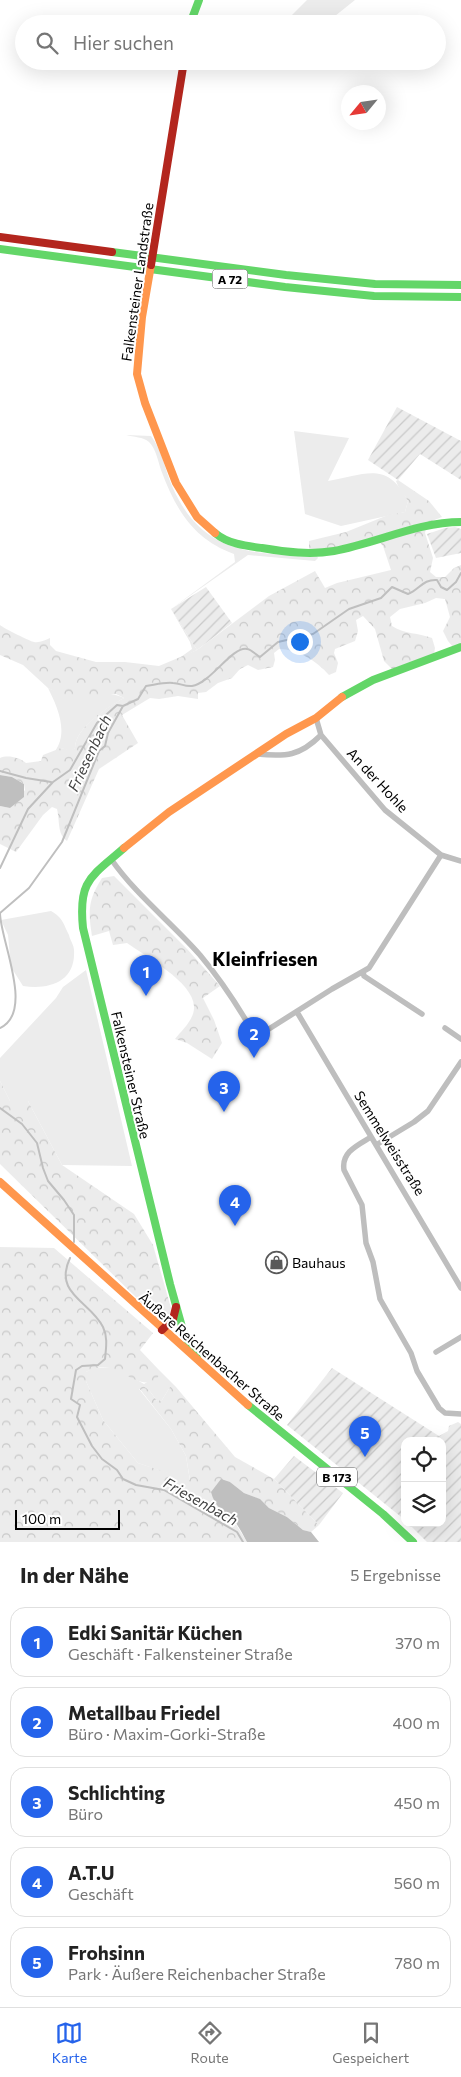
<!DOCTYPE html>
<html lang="de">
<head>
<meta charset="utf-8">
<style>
  :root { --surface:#fff; --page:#f6f6f6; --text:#222; --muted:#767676; --line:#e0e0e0; --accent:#2563eb }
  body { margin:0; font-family:Commissioner,sans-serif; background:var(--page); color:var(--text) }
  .controls { position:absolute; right:15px; bottom:15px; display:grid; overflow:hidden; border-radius:10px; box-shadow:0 5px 20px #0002 }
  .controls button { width:45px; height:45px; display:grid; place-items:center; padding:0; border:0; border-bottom:1px solid var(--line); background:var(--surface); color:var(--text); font:25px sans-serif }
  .compass { position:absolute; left:341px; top:85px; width:45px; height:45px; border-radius:50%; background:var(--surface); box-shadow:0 5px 20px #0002; rotate:241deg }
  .scale { position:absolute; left:15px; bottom:12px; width:105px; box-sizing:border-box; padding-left:5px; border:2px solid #000; border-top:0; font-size:14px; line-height:18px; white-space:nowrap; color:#000; -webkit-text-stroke:4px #fff; paint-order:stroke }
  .you { position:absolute; left:299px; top:641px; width:18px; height:18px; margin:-12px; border:4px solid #fff; border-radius:50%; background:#1a73e8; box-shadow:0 0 0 8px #1a73e833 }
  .badge { display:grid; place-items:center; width:32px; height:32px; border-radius:50%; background:var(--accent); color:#fff; font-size:16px; font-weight:700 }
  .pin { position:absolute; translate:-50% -41px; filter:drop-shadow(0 1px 2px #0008) }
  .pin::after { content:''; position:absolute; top:26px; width:18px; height:15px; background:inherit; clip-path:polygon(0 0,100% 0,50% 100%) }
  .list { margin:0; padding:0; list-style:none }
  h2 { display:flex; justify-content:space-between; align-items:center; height:65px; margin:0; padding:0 20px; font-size:21px }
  h2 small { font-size:16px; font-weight:400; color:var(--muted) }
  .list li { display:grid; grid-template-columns:32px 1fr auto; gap:15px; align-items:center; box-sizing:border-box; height:70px; margin:0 10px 10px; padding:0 10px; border:1px solid var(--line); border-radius:15px }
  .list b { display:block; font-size:19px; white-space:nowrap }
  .list p { margin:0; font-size:16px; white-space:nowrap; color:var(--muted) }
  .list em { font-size:16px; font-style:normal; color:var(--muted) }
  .icon { flex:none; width:28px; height:28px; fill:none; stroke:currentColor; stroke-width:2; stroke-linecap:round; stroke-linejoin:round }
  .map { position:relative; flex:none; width:461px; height:1542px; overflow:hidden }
  .search { position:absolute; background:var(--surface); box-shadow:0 5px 20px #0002; left:15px; right:15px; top:15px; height:55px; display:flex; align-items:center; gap:12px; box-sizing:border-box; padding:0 18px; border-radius:28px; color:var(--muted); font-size:19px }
  .sheet { height:465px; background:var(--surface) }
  nav { display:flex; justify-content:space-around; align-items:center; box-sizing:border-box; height:70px; border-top:1px solid var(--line); background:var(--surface); font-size:14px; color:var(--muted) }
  nav a { display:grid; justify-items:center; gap:2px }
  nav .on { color:var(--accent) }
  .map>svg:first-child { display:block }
</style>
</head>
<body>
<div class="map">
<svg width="461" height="1542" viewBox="0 0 461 1542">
  <defs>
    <pattern id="forest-crowns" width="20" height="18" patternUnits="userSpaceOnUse" patternTransform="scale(1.25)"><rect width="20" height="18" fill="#ececec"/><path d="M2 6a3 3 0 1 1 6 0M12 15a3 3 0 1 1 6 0" fill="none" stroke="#c9c9c9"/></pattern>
    <pattern id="garden-furrows" width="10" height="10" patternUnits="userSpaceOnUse" patternTransform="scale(1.25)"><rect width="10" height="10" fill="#ececec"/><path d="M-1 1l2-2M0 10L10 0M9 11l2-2" fill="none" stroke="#c9c9c9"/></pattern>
  </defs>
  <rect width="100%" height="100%" fill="#fff"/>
  <path fill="#ececec" d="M 307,0 L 355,0 L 325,24 L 283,24 Z
    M 294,431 L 349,438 L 328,481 C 365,475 387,460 408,501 L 405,512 L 341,526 L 305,514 Z
    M 126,435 L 151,436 C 162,450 165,470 172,486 C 202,555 252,554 317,556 L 318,558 L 315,561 L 248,555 L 171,609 L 197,650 L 178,659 L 192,649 L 190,642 L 171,609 L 235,562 L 234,554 C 193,539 176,510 161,470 C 158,461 156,449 149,442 C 143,437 134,437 126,435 Z
    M 48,688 C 65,696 87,696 106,695 C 114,695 116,694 124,698 C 108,707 75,728 75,748 L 71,751 L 61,748 L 55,751 C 69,732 57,706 48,688 Z
    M 51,911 C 63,918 63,923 69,935 C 70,940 74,945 74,950 C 76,982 49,990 23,986 L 11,967 L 8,935 L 1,920 Z
    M 86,970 L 132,1166 L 62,1165 L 28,1101 L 10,1101 L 0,1081 L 0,1058 L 56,998 L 63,987 Z
    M 114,1367 L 144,1384 L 159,1375 L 159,1370 L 176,1387 L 170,1387 L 162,1400 L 157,1401 L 149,1390 L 139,1389 L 171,1429 L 186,1456 L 190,1481 L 138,1463 L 103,1420 L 86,1381 L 86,1372 L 93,1368 Z"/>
  <path fill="url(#forest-crowns)" d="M 398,480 L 429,501 L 442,517 L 427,523 L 425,533 L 433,558 L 430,572 L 436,577 L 445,577 L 454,568 L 461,565 L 461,644 L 453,647 L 448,641 L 443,631 L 450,617 L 445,599 L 436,598 L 425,603 L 400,609 L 390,617 L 392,626 C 403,634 420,633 432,638 L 435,648 L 434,654 L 392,669 L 384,661 L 375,629 L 363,616 L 356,620 L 358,631 L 355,641 L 335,649 L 334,653 L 338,663 L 336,672 L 329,675 C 317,661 297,649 279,649 L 274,653 L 275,660 L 273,667 L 258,670 L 248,665 L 240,669 L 232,678 L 218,683 L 206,692 L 198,693 L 198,699 L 178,696 L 159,699 L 150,698 L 122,715 L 138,743 L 99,769 L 67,841 C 57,834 60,821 57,809 L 52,807 L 43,815 L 16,852 L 0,844 L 0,806 L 10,808 L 25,790 L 24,784 L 12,777 L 0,775 L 0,758 C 7,755 19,757 26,763 L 41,761 L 43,755 L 61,748 L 71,750 L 75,748 C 75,728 107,707 124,698 L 116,694 L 91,699 L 60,694 L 48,688 L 23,665 L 0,655 L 0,625 C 3,628 32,642 34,642 C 40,643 45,640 50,638 L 50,645 L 56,651 L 96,662 L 125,662 L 159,666 L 197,650 L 269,596 L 315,571 L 325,588 L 337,583 L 391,570 L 383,546 L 376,538 L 319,551 L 309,550 L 309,541 L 346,532 L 388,515 L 405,512 L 408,501 C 405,495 398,488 396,481 Z
    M 114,876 L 188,950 L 220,986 L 203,998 L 214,1020 L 222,1043 L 212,1059 L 187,1043 L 175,1039 C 182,1030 195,1019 194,1006 C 193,982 145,956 127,943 L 113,945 L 109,931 L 92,936 C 88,911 88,900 102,878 Z
    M 0,1081 L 10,1101 L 28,1101 L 62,1165 L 134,1214 L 153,1245 L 171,1308 L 170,1314 L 165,1318 L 157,1316 L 148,1309 L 0,1164 Z
    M 0,1247 L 54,1248 L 153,1333 L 140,1350 L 159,1370 L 159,1375 L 155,1382 C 126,1387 118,1355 86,1372 L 86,1381 L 103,1420 L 138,1463 L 190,1480 L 186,1456 L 171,1429 L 139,1388 L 143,1386 L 149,1390 L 157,1401 L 162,1400 L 170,1387 L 176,1387 L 235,1457 L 274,1479 L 319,1525 L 311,1532 L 303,1530 L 287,1517 L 269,1508 L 259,1499 L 244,1493 L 230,1482 L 221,1511 L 234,1521 L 247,1542 L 0,1542 Z"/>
  <path fill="url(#garden-furrows)" d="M 397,407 L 461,441 L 461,480 L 420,454 L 398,480 L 368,460 Z
    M 455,527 L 461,529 L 461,553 L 436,558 L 427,534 L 445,528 Z
    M 206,587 L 232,623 L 197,650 L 171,609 Z
    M 332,1368 L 439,1436 L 448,1431 L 449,1426 L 458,1422 L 461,1424 L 461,1542 L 427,1542 L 408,1523 L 442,1523 L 442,1441 L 405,1441 L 405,1520 L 287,1425 Z
    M 294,1456 L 343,1493 L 319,1525 L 274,1479 Z"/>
  <path fill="#bfbfbf" d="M 0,775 L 12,777 L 24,784 L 24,797 L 10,808 L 0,806 Z
    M 221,1479 L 230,1482 L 244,1493 L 260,1499 L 269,1508 L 287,1517 L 303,1530 L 311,1532 L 319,1542 L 247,1542 C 243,1535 239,1526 234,1521 C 223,1511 215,1507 211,1492 Z"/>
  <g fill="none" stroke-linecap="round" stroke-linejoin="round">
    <path stroke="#bfbfbf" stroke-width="2" d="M 0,771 L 26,778 L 51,782
      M 0,868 L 28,809 L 53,782 L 70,770 L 97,723 L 117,705 L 123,706
      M 0,1028 C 35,1012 0,940 0,913 L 29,888 L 62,842 L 99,751 L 105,746 L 108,733 L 123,706 L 138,699 L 146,686 C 154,685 164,682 173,683 C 180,683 185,687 192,686 C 211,683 232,646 247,649 C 251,649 256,655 260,657 L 278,642 L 313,634 L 349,609 L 381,598 L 392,587 L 408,594 C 420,589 423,579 437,580 L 441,587 L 447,590 L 456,582 L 461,573
      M 0,1108 L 22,1124 L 37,1143 L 43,1168 L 48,1181 L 64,1200 L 74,1215 L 74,1242
      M 70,1258 C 53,1294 90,1301 103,1327 C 108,1337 106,1348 105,1359 L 98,1365 L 82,1366 L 76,1370 L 71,1399 L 80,1405 L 77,1417 L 92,1446 L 102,1459 L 117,1470 L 123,1479 L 136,1485 L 164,1490 L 237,1532 L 243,1542"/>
    <path stroke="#bebebe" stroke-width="5.5" d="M 316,718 L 321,735 L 385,810 L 441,855 L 461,861
      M 257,754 C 286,757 300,756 321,735
      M 111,859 C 136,895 171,922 200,955 C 221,980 238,1006 254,1034 L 261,1034 L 332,989 L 369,968 L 441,855
      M 363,972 L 364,976 L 422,1014
      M 297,1012 L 461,1288
      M 445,1028 L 461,1039
      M 371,1137 C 358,1145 341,1152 344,1170 L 362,1205 L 366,1243 L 373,1262 L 380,1299 L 411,1353 L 417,1371 L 439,1408 L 445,1413 L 461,1414
      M 376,1145 L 414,1122 L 428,1111 L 461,1062
      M 436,1352 L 461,1337"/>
    <path stroke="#63d668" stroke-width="8" d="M 190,24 L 199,0
      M 0,249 L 285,287 L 374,296 L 461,297
      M 112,252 L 286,275 L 375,284 L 461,285
      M 215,533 C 228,544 246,546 262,548 C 286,552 310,555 334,551 C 377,543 418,522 461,522
      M 342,697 L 373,680 L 461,647
      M 124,848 C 91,877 78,880 83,928 L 170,1284 L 184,1334 L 197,1358
      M 248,1405 L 383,1514 L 413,1542"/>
    <path stroke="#ff974d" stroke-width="8" d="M 151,265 L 142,317 L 137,374 L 145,403 L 176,483 L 197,517 L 215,533
      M 124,848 L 169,812 L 286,734 L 316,718 L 342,697
      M 0,1182 L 248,1405"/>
    <path stroke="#b3261e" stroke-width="8" d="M 0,237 L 112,252
      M 151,265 L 184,61
      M 162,1330 L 173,1319 L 176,1307"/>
  </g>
  <defs>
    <symbol id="shop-ring" viewBox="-11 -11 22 22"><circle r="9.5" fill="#fff" stroke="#595959" stroke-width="1.5"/><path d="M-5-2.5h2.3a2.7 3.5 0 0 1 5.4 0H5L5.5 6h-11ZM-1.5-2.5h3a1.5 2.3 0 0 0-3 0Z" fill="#595959"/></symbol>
  </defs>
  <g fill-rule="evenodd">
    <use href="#shop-ring" x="264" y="1250" width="25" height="25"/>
  </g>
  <g text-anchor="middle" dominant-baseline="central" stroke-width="4" stroke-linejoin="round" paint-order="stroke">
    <g fill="#fff" stroke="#4c4c4c" stroke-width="1">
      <rect x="212.5" y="269.5" width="35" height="19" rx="4"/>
      <rect x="317" y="1467.5" width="40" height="19" rx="4"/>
    </g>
    <g font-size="12" font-weight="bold" fill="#000">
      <text x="230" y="279">A 72</text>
      <text x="337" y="1477">B 173</text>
    </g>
    <g font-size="14" fill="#000" stroke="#fff">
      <text transform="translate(137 282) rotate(-82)">Falkensteiner Landstraße</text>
      <text transform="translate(378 780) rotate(47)">An der Hohle</text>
      <text transform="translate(131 1075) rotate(77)">Falkensteiner Straße</text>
      <text transform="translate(390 1143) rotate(58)">Semmelweisstraße</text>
      <text transform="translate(212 1356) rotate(41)">Äußere Reichenbacher Straße</text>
    </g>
    <g font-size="14" fill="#000" stroke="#fff" text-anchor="start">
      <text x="292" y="1262">Bauhaus</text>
    </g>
    <g font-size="15" font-style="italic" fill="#444" stroke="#fff">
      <text transform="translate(89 753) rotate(-65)">Friesenbach</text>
      <text transform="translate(201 1501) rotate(29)">Friesenbach</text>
    </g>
    <g font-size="19" font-weight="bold" fill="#000" stroke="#fff">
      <text x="265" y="958">Kleinfriesen</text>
    </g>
  </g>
</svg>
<div class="controls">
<button><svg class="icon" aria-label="locate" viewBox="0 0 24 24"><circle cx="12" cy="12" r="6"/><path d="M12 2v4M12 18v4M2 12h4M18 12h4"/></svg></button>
<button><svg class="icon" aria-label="layers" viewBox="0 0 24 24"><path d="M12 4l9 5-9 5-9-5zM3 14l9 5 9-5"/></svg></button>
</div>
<svg class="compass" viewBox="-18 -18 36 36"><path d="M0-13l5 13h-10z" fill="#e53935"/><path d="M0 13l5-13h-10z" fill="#767676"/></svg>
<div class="scale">100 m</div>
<div class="you"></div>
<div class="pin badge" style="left:146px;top:996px">1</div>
<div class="pin badge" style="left:254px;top:1058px">2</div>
<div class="pin badge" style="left:224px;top:1112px">3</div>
<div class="pin badge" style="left:235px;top:1226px">4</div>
<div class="pin badge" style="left:365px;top:1457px">5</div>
<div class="search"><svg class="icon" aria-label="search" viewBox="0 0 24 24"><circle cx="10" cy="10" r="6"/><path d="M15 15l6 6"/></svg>Hier suchen</div>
</div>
<section class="sheet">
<h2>In der Nähe<small>5 Ergebnisse</small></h2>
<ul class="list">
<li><span class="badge">1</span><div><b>Edki Sanitär Küchen</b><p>Geschäft · Falkensteiner Straße</p></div><em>370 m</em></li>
<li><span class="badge">2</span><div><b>Metallbau Friedel</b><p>Büro · Maxim-Gorki-Straße</p></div><em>400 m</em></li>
<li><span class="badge">3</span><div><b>Schlichting</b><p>Büro</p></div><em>450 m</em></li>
<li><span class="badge">4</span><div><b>A.T.U</b><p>Geschäft</p></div><em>560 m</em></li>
<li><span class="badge">5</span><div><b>Frohsinn</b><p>Park · Äußere Reichenbacher Straße</p></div><em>780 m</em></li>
</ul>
</section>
<nav>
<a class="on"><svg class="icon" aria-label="map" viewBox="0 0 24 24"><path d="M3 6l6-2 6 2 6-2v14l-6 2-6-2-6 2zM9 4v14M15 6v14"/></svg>Karte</a>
<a><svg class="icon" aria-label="directions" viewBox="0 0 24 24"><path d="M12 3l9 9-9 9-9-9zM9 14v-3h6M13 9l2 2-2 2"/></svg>Route</a>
<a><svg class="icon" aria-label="saved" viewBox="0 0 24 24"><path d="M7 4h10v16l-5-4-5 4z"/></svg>Gespeichert</a>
</nav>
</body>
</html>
